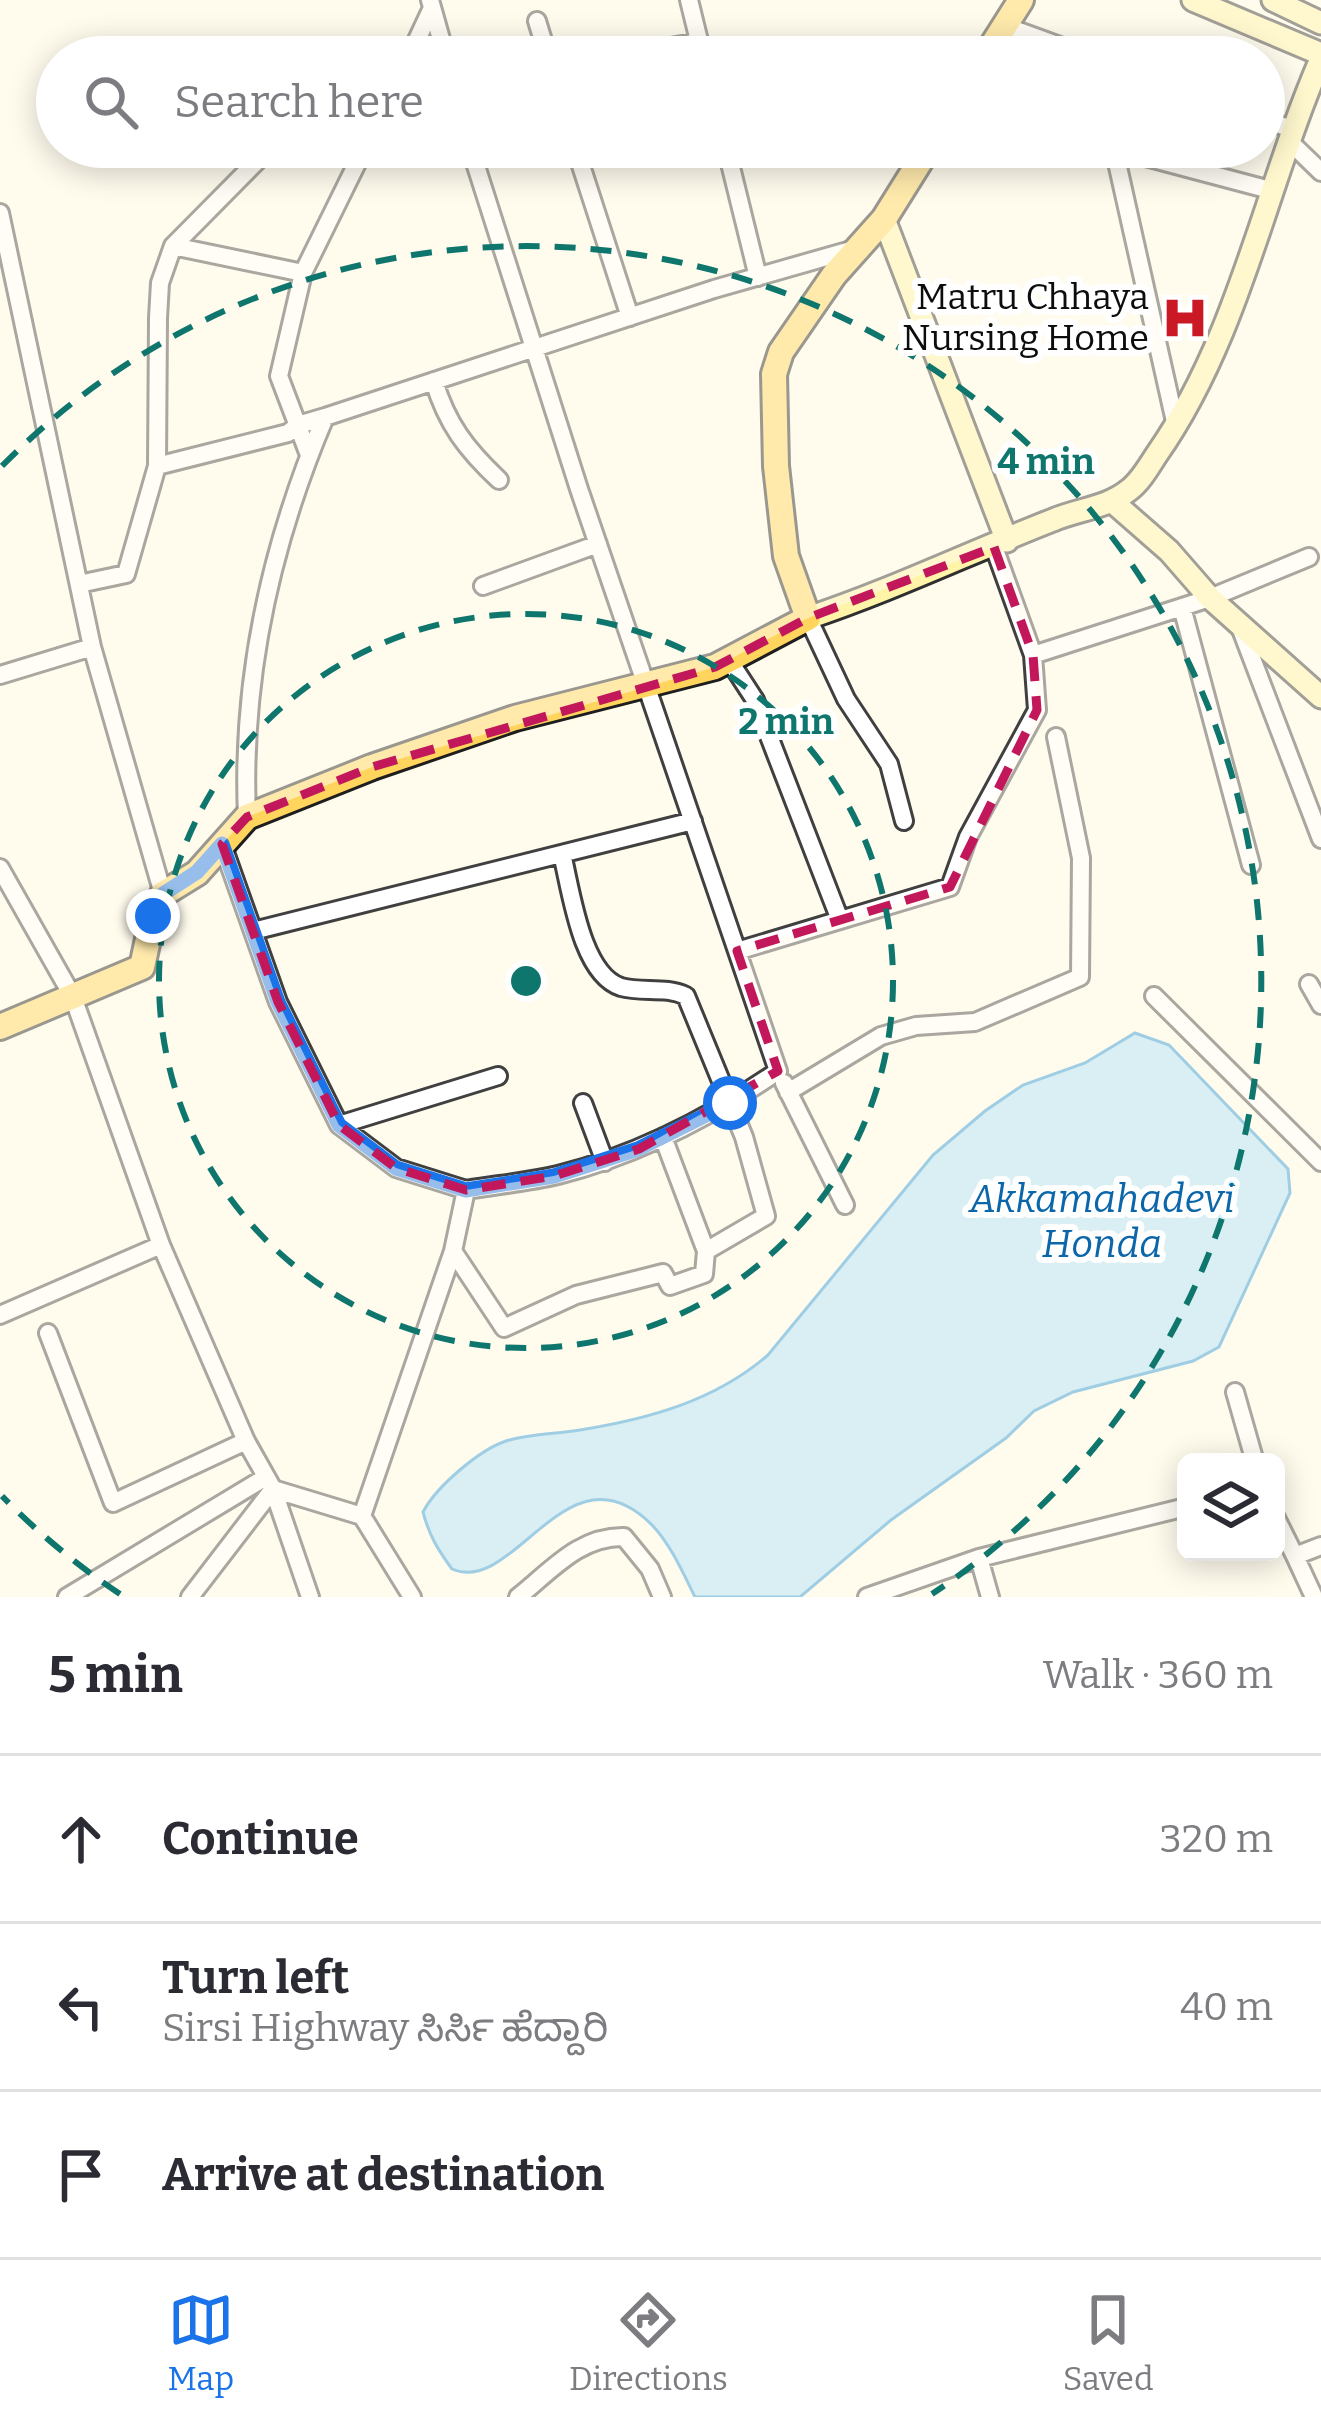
<!DOCTYPE html>
<html lang="en">
<head>
<meta charset="utf-8">
<style>
  :root { --surface:#fff; --page:#f7f7f7; --text:#2b2b33; --muted:#7c7c81; --line:#e1e1e2; --accent:#1a73e8 }
  body { margin:0; font-family:Bitter,"Noto Sans Kannada",serif; background:var(--page); color:var(--text) }
  .controls { position:absolute; right:36px; bottom:36px; display:grid; overflow:hidden; border-radius:18px; box-shadow:0 6px 30px #0003 }
  .controls button { width:108px; height:108px; display:grid; place-items:center; padding:0; border:0; border-bottom:3px solid var(--line); background:var(--surface); color:var(--text); font:60px sans-serif }
  .stop { position:absolute; width:36px; height:36px; margin:-27px; border:9px solid #1a73e8; border-radius:50%; background:#fff }
  .stop.end { background:#1a73e8; border-color:#fff; box-shadow:0 3px 12px #0008 }
  .list { margin:0; padding:0; list-style:none }
  h2 { display:flex; justify-content:space-between; align-items:center; height:156px; margin:0; padding:0 48px; font-size:51px }
  h2 small { font-size:39px; font-weight:400; color:var(--muted) }
  .list li { display:grid; grid-template-columns:78px 1fr auto; gap:36px; align-items:center; box-sizing:border-box; height:168px; padding:0 48px; border-top:3px solid var(--line) }
  .list b { display:block; font-size:45px; white-space:nowrap }
  .list p { margin:0; font-size:39px; white-space:nowrap; color:var(--muted) }
  .list em { font-size:39px; font-style:normal; color:var(--muted) }
  .icon { flex:none; width:66px; height:66px; fill:none; stroke:currentColor; stroke-width:2; stroke-linecap:round; stroke-linejoin:round }
  .map { position:relative; flex:none; width:1321px; height:1597px; overflow:hidden }
  .search { position:absolute; background:var(--surface); box-shadow:0 6px 30px #0003; left:36px; right:36px; top:36px; height:132px; display:flex; align-items:center; gap:30px; box-sizing:border-box; padding:0 42px; border-radius:66px; color:var(--muted); font-size:45px }
  .sheet { height:660px; background:var(--surface) }
  nav { display:flex; justify-content:space-around; align-items:center; box-sizing:border-box; height:168px; border-top:3px solid var(--line); background:var(--surface); font-size:33px; color:var(--muted) }
  nav a { display:grid; justify-items:center; gap:6px }
  nav .on { color:var(--accent) }
  .map>svg:first-child { display:block }
</style>
</head>
<body>
<div class="map">
<svg width="1321" height="1597" viewBox="0 0 1321 1597">
  <rect width="100%" height="100%" fill="#fffbed"/>
  <path fill="#acdffc" stroke="#2c98da" stroke-width="3" d="M 1135,1033 L 1169,1045 L 1288,1169 L 1290,1193 L 1219,1347 L 1193,1361 L 1073,1392 L 1034,1411 L 1006,1438 L 891,1520 L 800,1597 L 695,1597 C 683,1573 671,1545 652,1525 C 567,1440 515,1597 452,1569 C 438,1550 429,1535 423,1512 C 436,1487 479,1450 506,1441 C 529,1434 556,1434 580,1430 C 648,1419 715,1401 768,1355 L 933,1155 L 985,1111 L 1023,1085 L 1085,1063 Z"/>
  <g fill="none" stroke-linecap="round" stroke-linejoin="round">
    <defs>
      <path id="street" d="M 430,0 L 446,57
        M 689,0 L 703,57
        M 537,21 L 548,57
        M 1005,26 L 1090,57
        M 409,57 L 432,8
        M 612,57 L 699,42
        M 1264,119 L 1291,129
        M 1288,140 L 1321,172
        M 575,147 L 630,317
        M 726,147 L 758,277
        M 1108,147 L 1274,191
        M 1114,149 L 1176,426
        M 0,213 L 92,647 L 163,894
        M 173,246 L 303,273
        M 434,381 C 447,424 466,449 499,480
        M 309,455 L 279,376 L 303,273 L 365,147
        M 157,466 L 158,318 L 160,283 L 173,246 L 271,147
        M 79,584 L 126,574 L 157,466 L 288,433 L 298,425 L 325,417
        M 483,586 L 598,544
        M 1182,607 L 1251,865
        M 808,618 L 846,699 L 889,764 L 904,821
        M 1240,627 L 1321,839
        M 1033,655 L 1210,598 L 1309,557
        M 729,660 L 755,700 L 840,920
        M 0,675 L 92,647
        M 247,817 C 241,679 271,544 325,417 L 714,289 L 858,248
        M 222,844 L 278,1002 L 339,1125 L 396,1168 L 466,1190
        M 562,854 C 571,890 581,974 621,987 C 642,993 666,986 686,996 L 744,1137 L 766,1216 L 706,1251
        M 0,868 L 73,997 L 161,1245 L 246,1441 L 273,1489 L 362,1516 L 412,1597
        M 253,931 L 693,821
        M 737,951 L 950,887 L 968,837 L 1037,710 L 1033,655 L 994,547
        M 1309,984 L 1321,1005
        M 1154,996 L 1321,1162
        M 784,1083 L 845,1205
        M 788,1092 L 881,1036 L 916,1026 L 975,1022 L 1080,977 L 1081,858 L 1056,737
        M 583,1103 L 605,1162
        M 339,1125 L 498,1076
        M 453,1251 L 504,1328 L 576,1295 L 663,1273 L 670,1286 L 704,1274 L 706,1251 L 663,1137
        M 0,1315 L 161,1245
        M 48,1333 L 113,1503 L 246,1441
        M 1235,1392 L 1255,1462
        M 273,1489 L 310,1597
        M 362,1516 L 453,1251 L 466,1190 C 496,1185 528,1182 558,1175 C 638,1155 711,1117 778,1071 L 579,489 L 470,147
        M 1276,1518 L 1295,1556 L 1321,1546
        M 1295,1556 L 1314,1597
        M 979,1558 L 990,1597
        M 67,1597 L 266,1477
        M 190,1597 L 273,1489
        M 518,1597 C 551,1571 579,1536 624,1537 L 650,1569 L 662,1597
        M 867,1597 L 979,1558 L 1186,1507"/>
      <path id="secondary" d="M 1193,0 L 1321,54
        M 1273,0 L 1321,23
        M 884,219 L 1007,541
        M 1113,502 L 1169,551 L 1210,598 L 1321,697
        M 808,618 C 892,590 971,552 1053,520 C 1079,509 1107,508 1129,490 C 1141,481 1149,466 1157,454 C 1239,337 1265,188 1321,59"/>
      <path id="primary" d="M 985,57 L 1021,0
        M 0,1027 L 142,967 L 153,916 L 163,894 L 197,873 L 247,817 L 372,767 L 515,718 L 715,667 L 808,618 L 786,556 L 776,466 L 774,374 L 781,352 L 834,275 L 884,219 L 929,147"/>
    </defs>
    <use href="#street" stroke="#404040" stroke-width="22"/>
    <use href="#secondary" stroke="#2f2f2f" stroke-width="27"/>
    <use href="#primary" stroke="#1e1e1e" stroke-width="30"/>
    <use href="#street" stroke="#fff" stroke-width="16"/>
    <use href="#secondary" stroke="#fff4a8" stroke-width="21"/>
    <use href="#primary" stroke="#ffd55d" stroke-width="24"/>
  </g>
  <g fill="none" stroke-linecap="round" stroke-linejoin="round">
    <path stroke="#1a73e8" stroke-width="15" d="M 153,916 L 163,894 L 197,872 L 222,844 L 278,1002 L 339,1125 L 396,1168 L 466,1190 L 554,1176 L 638,1149 L 730,1103"/>
  </g>
  <path d="M0 0H1321V1597H0ZM 994,547 L 1033,655 L 1037,710 L 950,887 L 737,951 L 778,1071 L 639,1149 L 554,1176 L 466,1190 L 396,1168 L 339,1125 L 278,1002 L 222,844 L 247,817 L 372,767 L 715,667 L 808,618 Z" fill="#fffbed" fill-opacity=".55" fill-rule="evenodd"/>
  <path fill="none" stroke="#c2185b" stroke-width="9" stroke-dasharray="24 15" stroke-linejoin="round" d="M 994,547 L 1033,655 L 1037,710 L 950,887 L 737,951 L 778,1071 L 639,1149 L 554,1176 L 466,1190 L 396,1168 L 339,1125 L 278,1002 L 222,844 L 247,817 L 372,767 L 715,667 L 808,618 Z"/>
  <g fill="none" stroke="#0f766e" stroke-width="6" stroke-dasharray="21 15">
    <circle cx="526" cy="981" r="367"/>
    <path d="M120 1594A735 735 0 0 1 2 1496M2 466A735 735 0 1 1 932 1594"/>
  </g>
  <defs>
    <symbol id="hospital-bare" viewBox="-9 -9 18 18"><path d="M-5-5h3v3.5h4V-5h3V5h-3V1.5h-4V5h-3Z" fill="#ca1824" stroke="#fff" stroke-width="2.5" paint-order="stroke"/></symbol>
  </defs>
  <g fill-rule="evenodd">
    <use href="#hospital-bare" x="1152" y="285" width="66" height="66"/>
  </g>
  <g text-anchor="middle" dominant-baseline="central" stroke-width="12" stroke-linejoin="round" paint-order="stroke">
    <g font-size="36" fill="#0d0d0d" stroke="#fff" text-anchor="end">
      <text x="1149" y="297">Matru Chhaya<tspan x="1149" dy="41">Nursing Home</tspan></text>
    </g>
    <g font-size="39" font-style="italic" fill="#0b67aa" stroke="#fff">
      <text x="1102" y="1199">Akkamahadevi<tspan x="1102" dy="45">Honda</tspan></text>
    </g>
  </g>
  <circle cx="526" cy="981" r="18" fill="#0f766e" stroke="#fff" stroke-width="6"/>
  <g font-size="36" text-anchor="middle" font-weight="bold" fill="#0f766e" stroke="#fff" stroke-width="12" stroke-linejoin="round" paint-order="stroke">
    <text x="1046" y="474">4 min</text>
    <text x="786" y="734">2 min</text>
  </g>
</svg>
<div class="controls">
<button><svg class="icon" aria-label="layers" viewBox="0 0 24 24"><path d="M12 4l9 5-9 5-9-5zM3 14l9 5 9-5"/></svg></button>
</div>
<div class="stop" style="left:730px;top:1103px"></div>
<div class="stop end" style="left:153px;top:916px"></div>
<div class="search"><svg class="icon" aria-label="search" viewBox="0 0 24 24"><circle cx="10" cy="10" r="6"/><path d="M15 15l6 6"/></svg>Search here</div>
</div>
<section class="sheet">
<h2>5 min<small>Walk · 360 m</small></h2>
<ul class="list">
<li><svg class="icon" aria-label="ahead" viewBox="0 0 24 24"><path d="M12 20V5M6 11l6-6 6 6"/></svg><div><b>Continue</b></div><em>320 m</em></li>
<li><svg class="icon" aria-label="left" viewBox="0 0 24 24"><path d="M17 20v-9H6M10 6l-5 5 5 5"/></svg><div><b>Turn left</b><p>Sirsi Highway ಸಿರ್ಸಿ ಹೆದ್ದಾರಿ</p></div><em>40 m</em></li>
<li><svg class="icon" aria-label="arrive" viewBox="0 0 24 24"><path d="M6 21V4h12l-3 4 3 4H6"/></svg><div><b>Arrive at destination</b></div></li>
</ul>
</section>
<nav>
<a class="on"><svg class="icon" aria-label="map" viewBox="0 0 24 24"><path d="M3 6l6-2 6 2 6-2v14l-6 2-6-2-6 2zM9 4v14M15 6v14"/></svg>Map</a>
<a><svg class="icon" aria-label="directions" viewBox="0 0 24 24"><path d="M12 3l9 9-9 9-9-9zM9 14v-3h6M13 9l2 2-2 2"/></svg>Directions</a>
<a><svg class="icon" aria-label="saved" viewBox="0 0 24 24"><path d="M7 4h10v16l-5-4-5 4z"/></svg>Saved</a>
</nav>
</body>
</html>
